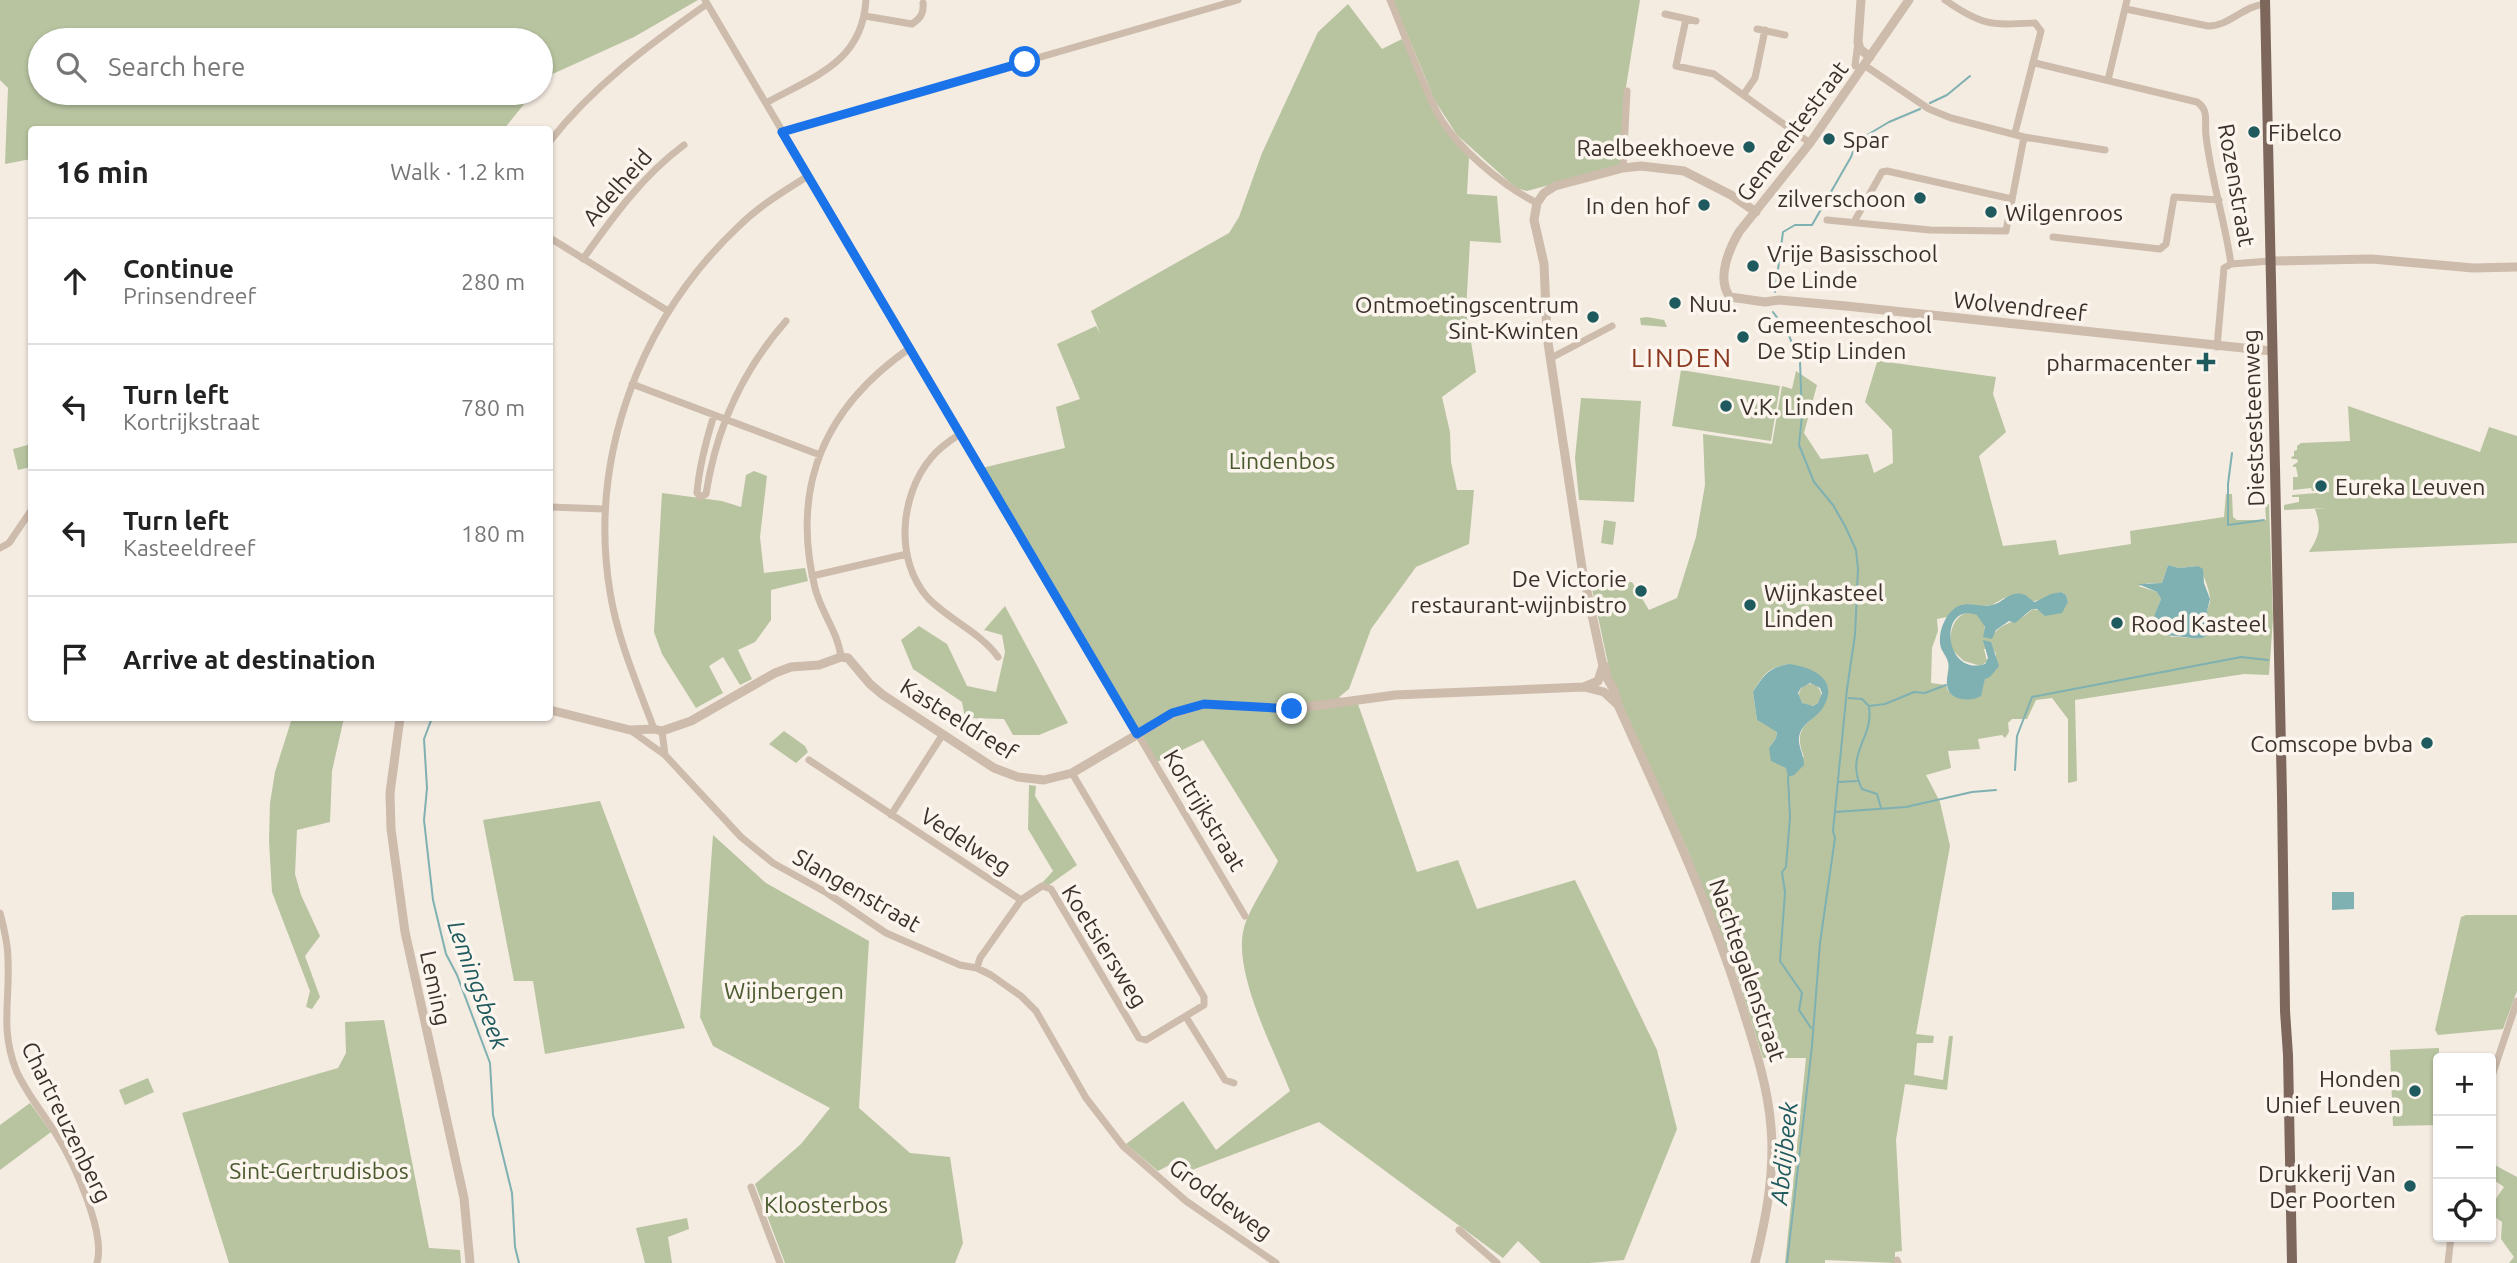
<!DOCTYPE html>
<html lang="en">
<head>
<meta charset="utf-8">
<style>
  :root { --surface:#fff; --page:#f2f2f2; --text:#222; --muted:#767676; --line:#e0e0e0 }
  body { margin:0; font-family:Ubuntu,sans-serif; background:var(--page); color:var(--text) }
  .controls { position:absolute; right:21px; bottom:21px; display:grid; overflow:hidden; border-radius:7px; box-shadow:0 2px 5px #0004 }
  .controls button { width:63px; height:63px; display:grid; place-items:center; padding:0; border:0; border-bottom:2px solid var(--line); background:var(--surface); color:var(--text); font:35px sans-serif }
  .stop { position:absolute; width:21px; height:21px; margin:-16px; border:5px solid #1a73e8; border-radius:50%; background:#fff }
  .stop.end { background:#1a73e8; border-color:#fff; box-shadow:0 2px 7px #0008 }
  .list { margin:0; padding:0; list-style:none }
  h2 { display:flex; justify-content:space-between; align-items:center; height:91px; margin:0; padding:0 28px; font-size:30px }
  h2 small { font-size:23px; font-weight:400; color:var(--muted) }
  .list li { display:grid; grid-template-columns:46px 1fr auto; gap:21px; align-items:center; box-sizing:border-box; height:126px; padding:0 28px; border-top:2px solid var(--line) }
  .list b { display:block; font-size:26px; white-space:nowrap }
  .list p { margin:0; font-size:23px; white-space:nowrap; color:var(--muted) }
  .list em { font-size:23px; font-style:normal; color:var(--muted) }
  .icon { flex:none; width:38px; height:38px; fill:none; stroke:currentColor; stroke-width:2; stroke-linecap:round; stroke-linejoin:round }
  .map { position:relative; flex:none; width:2517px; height:1263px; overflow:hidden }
  .search { position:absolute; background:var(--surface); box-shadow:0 2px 5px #0004; left:28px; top:28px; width:525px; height:77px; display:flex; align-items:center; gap:18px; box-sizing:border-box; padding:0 24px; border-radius:38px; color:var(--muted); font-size:26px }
  .panel { position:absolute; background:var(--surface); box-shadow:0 2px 5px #0004; left:28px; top:126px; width:525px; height:595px; border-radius:7px }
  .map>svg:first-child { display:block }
</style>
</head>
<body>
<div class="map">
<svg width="2517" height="1263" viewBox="0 0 2517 1263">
  <rect width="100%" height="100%" fill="#f4ebe1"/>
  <path fill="#b8c4a0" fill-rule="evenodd" d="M 0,0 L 698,0 L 634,37 L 546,77 L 541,83 L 541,40 L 40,40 L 40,93 L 533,93 L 504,129 L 32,130 L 31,159 L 5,164 L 8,88 L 0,80 Z
    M 1393,0 L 1640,0 L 1624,99 L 1620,166 L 1527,191 L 1516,188 L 1457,135 L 1435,101 Z
    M 1348,4 L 1382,49 L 1402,39 L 1432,105 L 1469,157 L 1467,194 L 1497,196 L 1501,243 L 1470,241 L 1466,311 L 1476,372 L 1442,397 L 1450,432 L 1451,462 L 1457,490 L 1474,490 L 1469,544 L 1416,567 L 1371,629 L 1349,689 L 1339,697 L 1358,704 L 1417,872 L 1458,860 L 1477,909 L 1575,880 L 1657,1050 L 1677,1129 L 1624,1260 L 1590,1263 L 1541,1263 L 1518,1241 L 1503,1258 L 1319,1122 L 1192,1170 L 1179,1160 L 1158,1171 L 1126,1144 L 1183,1101 L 1216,1150 L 1290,1091 C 1274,1050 1232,971 1244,928 C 1248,911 1270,878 1278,861 L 1203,740 L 1157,762 L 982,468 L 1065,448 L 1056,407 L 1080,399 L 1057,344 L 1096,326 L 1100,333 L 1091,311 L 1229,233 L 1239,217 L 1262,153 L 1318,32 Z
    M 1647,317 L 1664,320 L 1667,327 L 1641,325 L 1640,318 Z
    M 1880,361 L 1996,377 L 1993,394 L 2006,432 L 1979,456 L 2003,546 L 2056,540 L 2059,555 L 2131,544 L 2130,531 L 2224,517 L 2226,494 L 2232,494 L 2233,517 L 2237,520 L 2266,520 L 2265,504 L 2269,504 L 2273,619 L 2269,675 L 2244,674 L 2075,700 L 2077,781 L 2068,783 L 2068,719 L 2052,698 L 2036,700 L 2027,719 L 2012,719 L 2008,723 L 2009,732 L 2005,738 L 2002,735 L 1978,739 L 1980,749 L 1948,751 L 1951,768 L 1926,775 L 1940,802 L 1950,846 L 1916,1034 L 1934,1036 L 1933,1043 L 1917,1043 L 1914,1075 L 1943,1080 L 1949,1036 L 1953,1036 L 1947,1090 L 1905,1084 L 1896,1140 L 1902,1251 L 1895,1252 L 1895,1263 L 1825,1260 L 1825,1263 L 1785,1263 L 1806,1058 L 1763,1058 L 1737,976 L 1688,851 L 1612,682 L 1592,589 L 1594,587 L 1632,582 L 1649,610 L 1677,598 L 1696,537 L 1705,485 L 1703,434 L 1772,444 L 1782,386 L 1792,389 L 1796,371 L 1817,385 L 1804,433 L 1821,459 L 1868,454 L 1874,473 L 1893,463 L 1892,430 L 1865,402 L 1877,362 ZM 2168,565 L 2179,568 L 2198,566 C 2203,573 2209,588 2210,598 C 2211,604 2206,609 2207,614 C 2209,625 2208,626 2205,637 C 2195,641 2183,636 2171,637 L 2155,614 L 2161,599 L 2157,592 L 2138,586 L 2148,583 L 2162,583 ZM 2061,592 L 2066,595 L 2068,602 L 2038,610 L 2032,609 C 2021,623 2004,620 1994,634 L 1985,632 C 1985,601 1945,607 1951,649 L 1964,661 L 1981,666 L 1987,661 L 1984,649 L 1992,648 L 1996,654 L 1990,677 L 1985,678 L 1982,690 L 1958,698 L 1948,691 L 1946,685 L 1931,683 L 1932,648 L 1938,631 L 1937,619 L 1947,617 L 1954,609 L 1992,605 L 2004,598 L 2027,596 L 2031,601 C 2041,602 2051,594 2061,592 ZM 1789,664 L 1828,692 C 1823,725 1788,718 1804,757 L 1769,748 L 1776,738 L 1777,731 L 1757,720 L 1753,692 C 1764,674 1767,668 1789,664 Z
    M 1681,370 L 1780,386 L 1771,441 L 1672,426 Z
    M 1581,398 L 1641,401 L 1634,502 L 1579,500 L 1575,458 Z
    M 2348,406 L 2480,452 L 2489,427 L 2517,436 L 2517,543 L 2309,552 C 2319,536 2322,528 2315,509 L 2325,508 L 2284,510 L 2284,505 L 2299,502 L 2299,497 L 2292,497 L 2292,495 L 2329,492 L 2328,481 L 2321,481 L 2321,490 L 2312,491 L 2311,488 L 2293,490 L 2293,477 L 2298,477 L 2296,467 L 2293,467 L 2293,465 L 2298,462 L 2297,459 L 2292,459 L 2291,457 L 2294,456 L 2294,451 L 2297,450 L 2297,446 L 2301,443 L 2350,441 Z
    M 31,444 L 31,467 L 18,470 L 13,449 Z
    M 754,471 L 767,476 L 760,537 L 764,573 L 805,568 L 808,581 L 771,590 L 771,620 L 755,642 L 738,650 L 752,679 L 740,685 L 723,657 L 709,666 L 723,693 L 696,708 L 662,654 L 654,632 L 662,493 L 722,501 L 741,507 L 746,475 Z
    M 1604,520 L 1616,522 L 1613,545 L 1601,543 Z
    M 1005,606 L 1068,723 L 1039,735 L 1013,735 L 1004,719 L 965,718 L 962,702 L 913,669 L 901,640 L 919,626 L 947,644 L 967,686 L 996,692 L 1005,652 L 1002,635 L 984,630 Z
    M1799 695a11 11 0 1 1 22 0a11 11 0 1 1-22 0Z
    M 292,718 L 344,718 L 332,771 L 330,822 L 297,830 L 295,874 L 301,895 L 320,936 L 305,956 L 320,997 L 312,1009 L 306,1007 L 310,991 L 272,892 L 269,841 L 270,803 L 275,772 Z
    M 784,731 L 805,746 L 808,752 L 796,763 L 769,744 Z
    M 1029,785 L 1036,786 L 1035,796 L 1077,865 L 1049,885 L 1042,883 L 1053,871 L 1028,829 Z
    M 600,801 L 685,1028 L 545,1054 L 533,981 L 514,981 L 483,820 Z
    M 713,835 L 766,883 L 869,941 L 859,1108 L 910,1153 L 950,1157 L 963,1243 L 955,1263 L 785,1263 L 755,1184 L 801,1144 L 830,1108 L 713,1046 L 700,1017 Z
    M 2466,915 L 2517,915 L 2517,991 L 2503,1029 L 2438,1035 L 2435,1030 L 2461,917 Z
    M 384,1020 L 429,1248 L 460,1250 L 461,1263 L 229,1263 L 182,1113 L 338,1068 L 346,1053 L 345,1022 Z
    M 2439,1048 L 2438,1125 L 2393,1126 L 2390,1050 Z
    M 148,1078 L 154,1092 L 125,1105 L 119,1090 Z
    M 30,1103 L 51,1132 L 0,1170 L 0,1125 Z
    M 2491,1163 L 2517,1177 L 2517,1263 L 2509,1263 L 2514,1257 L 2501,1239 L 2502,1222 L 2492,1215 L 2495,1200 L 2504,1187 L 2491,1178 Z
    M 687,1218 L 689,1229 L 668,1237 L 672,1263 L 645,1263 L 636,1228 Z"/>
  <path fill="#7fb0b2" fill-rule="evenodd" d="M 2168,565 L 2179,568 L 2198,566 L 2203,569 L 2204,583 L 2210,599 L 2207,611 L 2210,628 L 2205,637 C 2197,640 2192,638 2184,637 C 2173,635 2153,638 2154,620 C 2154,613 2159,605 2161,599 L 2157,592 L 2138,584 L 2162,583 Z
    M 2061,592 L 2066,595 L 2068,602 L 2062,613 L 2045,616 L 2037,609 L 2032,609 L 2015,623 L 2009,621 L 1996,630 L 1992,639 L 1983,637 L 1985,627 L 1977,615 C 1938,601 1943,677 1985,664 L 1988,658 L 1983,640 L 1991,642 L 1999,666 L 1990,677 L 1985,679 L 1981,696 C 1969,703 1947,700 1947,684 C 1946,677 1950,669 1948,662 C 1947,657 1943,653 1941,648 C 1937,635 1944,616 1955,608 C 1966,600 1980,608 1992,605 C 2003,603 2009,591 2022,594 C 2028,595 2030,600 2035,602 L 2051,594 Z
    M 1789,664 C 1813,667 1841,680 1822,709 C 1816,718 1804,722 1800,733 C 1796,744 1804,753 1804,765 L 1794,775 L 1788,777 L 1786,768 L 1771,761 L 1769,748 L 1776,738 L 1777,732 L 1757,720 L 1753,692 C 1763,676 1769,667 1789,664 ZM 1810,683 L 1820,688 L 1822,693 L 1818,703 L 1813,706 L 1802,703 L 1798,693 L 1801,688 Z
    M 2332,892 L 2354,892 L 2354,909 L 2332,910 Z"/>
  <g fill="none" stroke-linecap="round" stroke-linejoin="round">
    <path stroke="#7fb0b2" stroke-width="2" d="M 1930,103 L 1947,95 L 1970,76
      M 1775,292 L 1783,232 L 1795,225 L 1812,225 L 1851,157 L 1857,141 L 1889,122 L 1920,109
      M 1773,312 L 1787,331 L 1800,362 L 1802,415 L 1799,445 L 1814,482 L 1833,505 L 1845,526 L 1856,550 L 1858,569 L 1855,635 L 1847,689 L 1833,831 L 1835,838 L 1820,943 L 1812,1046 L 1787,1263
      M 2232,453 L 2228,484 L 2228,525 L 2264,520
      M 1849,698 L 1862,699 L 1869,706 L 1885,704 L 1914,692 L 1925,693 L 1946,685
      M 1869,707 C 1874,739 1844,753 1862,789 L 1877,794 L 1881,808
      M 432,718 L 424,739 L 427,788 L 424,820 L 433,900 L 446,954 L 457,975 L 490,1063 L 493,1115 L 512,1193 L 515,1247 L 519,1263
      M 2015,770 L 2017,736 L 2032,697 L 2241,657 L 2268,660
      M 1788,777 L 1790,817 L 1786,867 L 1782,872 L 1785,892 L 1780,961 L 1802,993 L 1799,1010 L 1811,1028
      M 1839,782 L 1857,781
      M 1835,812 L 1906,807 L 1972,792 L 1996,790"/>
    <path stroke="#cdbbac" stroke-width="7" d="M 705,0 L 1245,916
      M 1390,0 C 1406,38 1419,77 1438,114 C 1456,147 1503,186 1537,203
      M 1945,0 C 1982,26 1991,25 2035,23 L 2041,31 L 2015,133
      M 2126,9 L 2208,26 C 2230,26 2243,6 2265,4
      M 1665,14 L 1696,21
      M 865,16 L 912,24 C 921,18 924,13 923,3
      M 1686,19 L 1676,66 L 1714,74 L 1810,143
      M 1757,29 L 1785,35
      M 2035,63 L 2197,102 C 2210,111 2204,122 2206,136 C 2211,179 2225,221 2231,264 L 2224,268 L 2217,347
      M 1864,65 L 1929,109 L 1951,118 L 2024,137 L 2105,150
      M 1855,66 L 1858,42
      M 2108,80 L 2127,0
      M 1744,94 L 1755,78 L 1765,30
      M 766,103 C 814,76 862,63 866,0
      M 781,132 L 1238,0
      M 550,141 C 593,86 650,44 707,4
      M 1623,168 L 1627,91
      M 1827,220 L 1930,230 L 2006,231 L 2024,137
      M 1854,222 L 1882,172 L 1887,171 L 2012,199
      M 2053,237 L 2160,249 L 2166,244 L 2174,197 L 2219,200
      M 550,238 L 668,311
      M 583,259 C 612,218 643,175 684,145
      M 2231,264 L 2270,261
      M 1551,358 L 1612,326
      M 632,384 L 820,455
      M 714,415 C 706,441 699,466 697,493 L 700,497 L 706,494 C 716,429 742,371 786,321
      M 960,434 C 949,441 939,448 931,458 C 900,495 894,560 928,598 C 949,620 980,632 998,657
      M 550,507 L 605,509
      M 0,548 L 9,543 L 32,509
      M 812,576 L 907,554
      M 841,657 C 838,632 821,612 815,588 C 790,485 825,407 910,348
      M 654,729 C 637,683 618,641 610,592 C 588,457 640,319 739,226 C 759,206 784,191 808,176
      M 630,730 L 665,755 L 741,837 L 773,863 L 827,893 L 886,933 L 960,965 L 977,968 L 991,975 L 1021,996 L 1036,1011 L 1086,1098 L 1123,1146 L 1186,1201 L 1276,1263
      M 662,731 L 665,755
      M 809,760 L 1021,900
      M 891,815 L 943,734
      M 0,913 C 4,928 8,945 8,960 C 10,1002 0,1028 16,1070 C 26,1093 43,1113 56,1134 C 73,1161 106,1232 97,1263
      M 977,968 L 980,958 L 1021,900 L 1042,886 L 1051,889 L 1139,1038 L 1146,1040 L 1204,1005 L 1204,997 L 1072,773
      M 1186,1017 L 1225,1080 L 1234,1083
      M 2491,1079 L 2517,1001
      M 751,1187 L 780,1263
      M 1459,1230 L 1497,1263
      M 1897,1260 L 1898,1263
      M 2448,1263 L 2451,1237"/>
    <path stroke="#cdbbac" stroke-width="9" d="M 1861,0 L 1858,42 L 1860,49 L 1870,57
      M 1909,0 L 1810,143 L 1739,232 C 1729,249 1716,279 1730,297 L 1765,302 L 1779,300 L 1846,306 L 2272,351
      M 2270,261 L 2372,259 L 2473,268 L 2517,267
      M 1605,666 L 1607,678 L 1614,690 L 1618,705 C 1664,807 1711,906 1744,1013 C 1756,1051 1768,1088 1771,1127 C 1775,1173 1766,1218 1755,1263
      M 1584,687 L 1598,681 L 1603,666 L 1582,568 L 1547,336 L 1544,264 L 1534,220 L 1537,203 L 1544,193 L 1555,186 L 1623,168 L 1641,166 L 1684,171 L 1731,195 L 1756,212
      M 550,710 L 630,730 L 654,729 L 662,731 L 691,721 L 775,673 L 791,667 L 819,665 L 841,657 L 848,658 L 870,684 L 883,695 L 994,768 L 1018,777 L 1044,780 L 1072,773 L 1172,714 L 1204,704 L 1292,709 L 1395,695 L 1584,687 L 1604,692 L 1618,705
      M 400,718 L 390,793 L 391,829 L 405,932 L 464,1198 L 470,1263"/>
    <path stroke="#7d675c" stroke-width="10" d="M 2265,0 L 2282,796 L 2285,1011 L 2288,1055 L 2292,1263"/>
  </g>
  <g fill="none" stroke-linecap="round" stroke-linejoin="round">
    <path stroke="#1a73e8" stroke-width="9" d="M 1025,62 L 782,132 L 1137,734 L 1172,713 L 1204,704 L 1292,709"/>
  </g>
  <g fill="#1f5a5e" stroke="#fbf5ee" stroke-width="2.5">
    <circle cx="2254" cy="132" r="7"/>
    <circle cx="1829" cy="139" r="7"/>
    <circle cx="1749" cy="147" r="7"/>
    <circle cx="1920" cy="198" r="7"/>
    <circle cx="1704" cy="205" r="7"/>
    <circle cx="1991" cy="212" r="7"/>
    <circle cx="1753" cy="266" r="7"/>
    <circle cx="1675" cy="303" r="7"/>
    <circle cx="1593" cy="317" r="7"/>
    <circle cx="1743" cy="337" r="7"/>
    <path d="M2202.5 351.5h7v7h7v7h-7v7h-7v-7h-7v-7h7z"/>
    <circle cx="1726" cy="406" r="7"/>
    <circle cx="2321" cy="486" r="7"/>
    <circle cx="1641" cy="591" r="7"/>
    <circle cx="1750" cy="605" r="7"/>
    <circle cx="2117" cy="623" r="7"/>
    <circle cx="2427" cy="743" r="7"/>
    <circle cx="2415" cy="1091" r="7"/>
    <circle cx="2410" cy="1186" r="7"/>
  </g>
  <g text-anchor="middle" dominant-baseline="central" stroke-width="7" stroke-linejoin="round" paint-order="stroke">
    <g font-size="23" fill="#3b302b" stroke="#fbf5ee">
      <text transform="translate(1792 131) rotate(-53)">Gemeentestraat</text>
      <text transform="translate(2237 185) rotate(80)">Rozenstraat</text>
      <text transform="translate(617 187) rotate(-49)">Adelheid</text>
      <text transform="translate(2020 306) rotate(6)">Wolvendreef</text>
      <text transform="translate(2253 418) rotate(-92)">Diestsesteenweg</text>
      <text transform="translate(959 719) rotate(32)">Kasteeldreef</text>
      <text transform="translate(1205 810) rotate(59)">Kortrijkstraat</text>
      <text transform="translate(966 841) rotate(33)">Vedelweg</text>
      <text transform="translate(857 890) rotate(30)">Slangenstraat</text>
      <text transform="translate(1105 946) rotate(58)">Koetsiersweg</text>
      <text transform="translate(1748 970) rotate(71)">Nachtegalenstraat</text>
      <text transform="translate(436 988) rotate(78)">Leming</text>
      <text transform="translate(67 1122) rotate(64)">Chartreuzenberg</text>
      <text transform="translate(1221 1199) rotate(36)">Groddeweg</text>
    </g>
    <g font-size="23" fill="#3b302b" stroke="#fbf5ee" text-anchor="start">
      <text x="2268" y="132">Fibelco</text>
      <text x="1843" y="139">Spar</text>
      <text x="1735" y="147" text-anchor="end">Raelbeekhoeve</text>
      <text x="1906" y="198" text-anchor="end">zilverschoon</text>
      <text x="1690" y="205" text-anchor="end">In den hof</text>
      <text x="2005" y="212">Wilgenroos</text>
      <text x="1767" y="253">Vrije Basisschool<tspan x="1767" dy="26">De Linde</tspan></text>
      <text x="1689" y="303">Nuu.</text>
      <text x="1579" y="304" text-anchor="end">Ontmoetingscentrum<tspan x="1579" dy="26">Sint-Kwinten</tspan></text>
      <text x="1757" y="324">Gemeenteschool<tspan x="1757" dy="26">De Stip Linden</tspan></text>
      <text x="2192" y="362" text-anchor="end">pharmacenter</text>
      <text x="1740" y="406">V.K. Linden</text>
      <text x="2335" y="486">Eureka Leuven</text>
      <text x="1627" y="578" text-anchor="end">De Victorie<tspan x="1627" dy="26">restaurant-wijnbistro</tspan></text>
      <text x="1764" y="592">Wijnkasteel<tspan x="1764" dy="26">Linden</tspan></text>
      <text x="2131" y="623">Rood Kasteel</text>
      <text x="2413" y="743" text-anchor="end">Comscope bvba</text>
      <text x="2401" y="1078" text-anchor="end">Honden<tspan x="2401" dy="26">Unief Leuven</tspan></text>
      <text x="2396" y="1173" text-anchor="end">Drukkerij Van<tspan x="2396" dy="26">Der Poorten</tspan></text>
    </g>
    <g font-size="23" fill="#4a5a2e" stroke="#fbf5ee">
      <text x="1282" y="460">Lindenbos</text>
      <text x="784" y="990">Wijnbergen</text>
      <text x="319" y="1170">Sint-Gertrudisbos</text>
      <text x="826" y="1204">Kloosterbos</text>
    </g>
    <g font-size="24" font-style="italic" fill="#1f5a5e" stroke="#fbf5ee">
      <text transform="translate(478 985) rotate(70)">Lemingsbeek</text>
      <text transform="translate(1784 1153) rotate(-84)">Abdijbeek</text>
    </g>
    <g font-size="26" letter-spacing="2" fill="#8c3b22" stroke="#fbf5ee">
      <text x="1682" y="357">LINDEN</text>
    </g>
  </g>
</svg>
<div class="controls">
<button>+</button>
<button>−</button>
<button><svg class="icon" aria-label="locate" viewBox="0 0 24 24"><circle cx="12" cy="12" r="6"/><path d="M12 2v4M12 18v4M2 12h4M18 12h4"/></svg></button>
</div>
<div class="stop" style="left:1025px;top:62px"></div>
<div class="stop end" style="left:1292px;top:709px"></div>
<div class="search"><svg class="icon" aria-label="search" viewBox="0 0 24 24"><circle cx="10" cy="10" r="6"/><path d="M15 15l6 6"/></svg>Search here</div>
<section class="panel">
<h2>16 min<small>Walk · 1.2 km</small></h2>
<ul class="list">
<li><svg class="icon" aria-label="ahead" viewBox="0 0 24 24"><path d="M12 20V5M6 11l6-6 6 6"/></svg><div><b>Continue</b><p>Prinsendreef</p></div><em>280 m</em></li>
<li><svg class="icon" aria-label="left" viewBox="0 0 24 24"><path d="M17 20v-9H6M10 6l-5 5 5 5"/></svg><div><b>Turn left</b><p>Kortrijkstraat</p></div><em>780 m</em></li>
<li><svg class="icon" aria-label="left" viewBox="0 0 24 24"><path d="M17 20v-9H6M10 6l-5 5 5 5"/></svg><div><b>Turn left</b><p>Kasteeldreef</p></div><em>180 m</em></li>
<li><svg class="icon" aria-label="arrive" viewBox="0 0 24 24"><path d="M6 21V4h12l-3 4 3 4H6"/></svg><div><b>Arrive at destination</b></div></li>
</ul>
</section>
</div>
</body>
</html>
